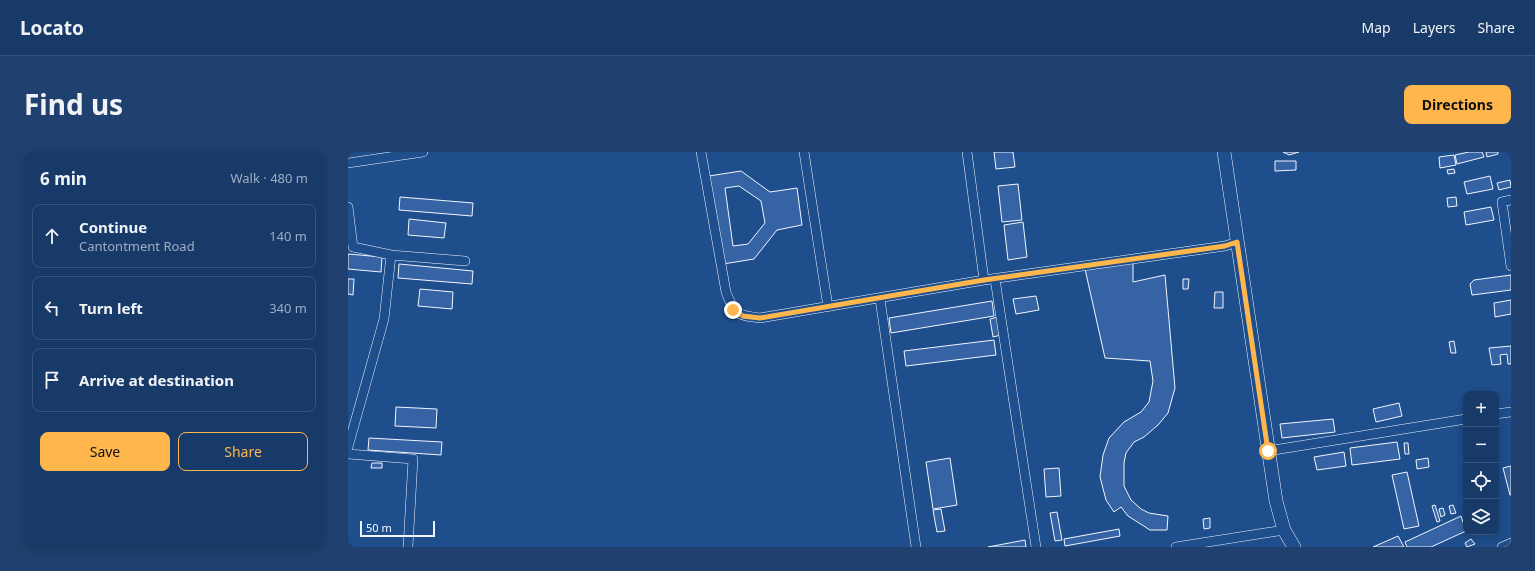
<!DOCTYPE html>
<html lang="en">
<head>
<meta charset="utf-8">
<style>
  :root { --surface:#173a69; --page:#20416f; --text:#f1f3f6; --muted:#9eadc0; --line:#36547d; --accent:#ffb74d }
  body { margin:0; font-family:"Noto Sans",sans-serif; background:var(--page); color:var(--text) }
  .controls { position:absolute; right:12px; bottom:12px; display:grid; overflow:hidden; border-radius:8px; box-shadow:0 2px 10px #0003 }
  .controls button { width:36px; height:36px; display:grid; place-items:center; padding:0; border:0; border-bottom:1px solid var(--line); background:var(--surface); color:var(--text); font:20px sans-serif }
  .scale { position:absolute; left:12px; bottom:10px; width:75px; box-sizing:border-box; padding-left:4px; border:2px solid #f2f6ff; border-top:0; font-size:11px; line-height:14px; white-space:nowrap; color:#f2f6ff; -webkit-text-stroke:3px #1f4e8c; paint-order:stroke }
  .stop { position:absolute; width:12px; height:12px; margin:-9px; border:3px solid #ffb74d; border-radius:50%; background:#fff }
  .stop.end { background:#ffb74d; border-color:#fff; box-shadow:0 1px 4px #0008 }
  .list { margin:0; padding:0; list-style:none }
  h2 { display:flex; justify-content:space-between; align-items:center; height:52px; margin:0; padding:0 16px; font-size:17px }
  h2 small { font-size:13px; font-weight:400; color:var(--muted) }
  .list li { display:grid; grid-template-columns:26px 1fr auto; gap:12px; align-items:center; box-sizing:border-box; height:64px; margin:0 8px 8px; padding:0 8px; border:1px solid var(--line); border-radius:8px }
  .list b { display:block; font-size:15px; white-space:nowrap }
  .list p { margin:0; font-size:13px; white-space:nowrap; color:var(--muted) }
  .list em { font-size:13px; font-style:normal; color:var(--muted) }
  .actions { display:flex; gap:8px; padding:12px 16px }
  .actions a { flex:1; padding:9px 0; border:1px solid var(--accent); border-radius:8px; text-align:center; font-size:14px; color:var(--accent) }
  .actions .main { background:var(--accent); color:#111 }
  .icon { flex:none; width:22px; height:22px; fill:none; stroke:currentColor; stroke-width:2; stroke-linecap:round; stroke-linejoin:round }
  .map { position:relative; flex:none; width:1163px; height:395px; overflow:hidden; border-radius:8px }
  header { display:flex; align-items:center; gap:24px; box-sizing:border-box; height:56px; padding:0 20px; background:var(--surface); border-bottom:1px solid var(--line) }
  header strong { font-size:19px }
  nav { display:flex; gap:22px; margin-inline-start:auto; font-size:14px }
  .intro { display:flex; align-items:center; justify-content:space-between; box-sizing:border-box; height:96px; padding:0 24px }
  h1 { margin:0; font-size:28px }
  .button { padding:10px 18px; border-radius:8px; background:var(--accent); color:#111; font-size:14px; font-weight:700 }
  main { display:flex; gap:24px; padding:0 24px }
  aside { flex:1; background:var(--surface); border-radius:8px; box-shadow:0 2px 10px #0003 }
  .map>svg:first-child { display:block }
</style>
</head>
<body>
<header>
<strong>Locato</strong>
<nav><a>Map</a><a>Layers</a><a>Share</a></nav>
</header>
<div class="intro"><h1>Find us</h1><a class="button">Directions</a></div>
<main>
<aside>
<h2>6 min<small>Walk · 480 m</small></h2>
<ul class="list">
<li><svg class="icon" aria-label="ahead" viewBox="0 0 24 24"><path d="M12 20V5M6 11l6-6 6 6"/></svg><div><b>Continue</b><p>Cantontment Road</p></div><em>140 m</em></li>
<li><svg class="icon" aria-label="left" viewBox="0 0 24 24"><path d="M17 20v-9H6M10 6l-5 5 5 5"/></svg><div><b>Turn left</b></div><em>340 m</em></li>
<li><svg class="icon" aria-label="arrive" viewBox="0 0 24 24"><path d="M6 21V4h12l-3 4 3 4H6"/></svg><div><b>Arrive at destination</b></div></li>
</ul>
<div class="actions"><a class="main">Save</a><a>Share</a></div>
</aside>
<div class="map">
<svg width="1163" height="395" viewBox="0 0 1163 395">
  <rect width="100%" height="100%" fill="#1f4e8c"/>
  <path fill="#3563a3" stroke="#f2f6ff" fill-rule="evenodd" d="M 646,0 L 665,0 L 667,15 L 648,17 Z
    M 935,0 L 951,0 L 941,3 Z
    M 1121,0 L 1134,0 L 1136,5 L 1109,12 L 1107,3 Z
    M 1138,0 L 1150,0 L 1150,2 L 1139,5 Z
    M 1106,3 L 1108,13 L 1092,16 L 1091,5 Z
    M 927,9 L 948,9 L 948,18 L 927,19 Z
    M 1106,17 L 1107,21 L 1100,22 L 1099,18 Z
    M 393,19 L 422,40 L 449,36 L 454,73 L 429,78 L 406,107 L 375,112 L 361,24 ZM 391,34 L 413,49 L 417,71 L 400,92 L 385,94 L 377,36 Z
    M 1142,24 L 1145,37 L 1119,42 L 1116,30 Z
    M 1162,28 L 1163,35 L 1151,38 L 1149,31 Z
    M 670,32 L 674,68 L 654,70 L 650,34 Z
    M 52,45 L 125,51 L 124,64 L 51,58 Z
    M 1108,45 L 1109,54 L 1100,55 L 1099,46 Z
    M 1143,55 L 1146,68 L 1118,73 L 1116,60 Z
    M 61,67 L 98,71 L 96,86 L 60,83 Z
    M 675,70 L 679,105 L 660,108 L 656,73 Z
    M 0,102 L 34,105 L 33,120 L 0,117 Z
    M 785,111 L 785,130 L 817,123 L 827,236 L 820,261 L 810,273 L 796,285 L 786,290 L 778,301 L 776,311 L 776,334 L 783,348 L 793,357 L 801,361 L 820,364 L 819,378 L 802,378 L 780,364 L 773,355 L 766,360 L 758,348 L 752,325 L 755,303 L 761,286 L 776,270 L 793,260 L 801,250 L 805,229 L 802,209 L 757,206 L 737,117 Z
    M 51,112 L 125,119 L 124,132 L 50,126 Z
    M 1163,123 L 1163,138 L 1124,143 L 1122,132 L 1126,128 Z
    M 0,127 L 6,127 L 5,143 L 0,142 Z
    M 835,127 L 841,127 L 840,137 L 835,137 Z
    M 72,137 L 105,140 L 104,157 L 70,154 Z
    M 867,140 L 875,140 L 875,156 L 866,156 Z
    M 688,144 L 691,158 L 668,162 L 665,147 Z
    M 1163,148 L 1163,162 L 1147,165 L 1146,151 Z
    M 644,149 L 646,164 L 543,181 L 541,166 Z
    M 650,165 L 653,183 L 645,185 L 642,167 Z
    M 646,188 L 648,203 L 558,214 L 556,199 Z
    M 1106,189 L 1108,201 L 1103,201 L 1101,190 Z
    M 1163,194 L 1163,212 L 1160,212 L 1159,202 L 1152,203 L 1153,212 L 1144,213 L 1141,196 Z
    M 1051,251 L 1054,264 L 1028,270 L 1025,257 Z
    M 48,255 L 89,257 L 88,276 L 47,274 Z
    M 985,267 L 987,280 L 934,286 L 932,272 Z
    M 21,286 L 94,290 L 93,303 L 20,298 Z
    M 1049,290 L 1052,307 L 1004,313 L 1002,296 Z
    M 1056,291 L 1060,291 L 1061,302 L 1057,302 Z
    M 996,300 L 998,314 L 969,318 L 966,305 Z
    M 602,306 L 609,353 L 585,357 L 578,310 Z
    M 1080,306 L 1081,315 L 1069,317 L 1068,308 Z
    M 24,311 L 34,311 L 34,316 L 23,316 Z
    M 1163,314 L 1163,343 L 1162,343 L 1155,316 Z
    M 711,316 L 713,344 L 698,345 L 696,317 Z
    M 1059,320 L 1071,374 L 1056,377 L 1044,323 Z
    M 1087,353 L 1092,369 L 1089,370 L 1084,354 Z
    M 1105,353 L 1108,361 L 1103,362 L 1101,354 Z
    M 1095,356 L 1097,363 L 1093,365 L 1091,357 Z
    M 593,357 L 597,379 L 589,380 L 585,358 Z
    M 709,360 L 714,388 L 707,389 L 702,361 Z
    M 1113,364 L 1118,379 L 1083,395 L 1059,395 L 1057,390 Z
    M 862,366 L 862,376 L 856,377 L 855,367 Z
    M 771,377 L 772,384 L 717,394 L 716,387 Z
    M 1050,384 L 1056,395 L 1025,395 Z
    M 1123,387 L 1127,392 L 1119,395 L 1117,391 Z
    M 677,388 L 678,395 L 640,395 Z"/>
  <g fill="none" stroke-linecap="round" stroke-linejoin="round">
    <defs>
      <path id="street" d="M 353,0 L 378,140 C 387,163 388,163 412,166 L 636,128 L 877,94 L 889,90
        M 456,0 L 480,155
        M 619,0 L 636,128
        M 0,11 L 75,0
        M 0,55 L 5,95 L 43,103 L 117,109
        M 1163,114 L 1154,50 L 1163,48
        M 647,127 L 688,395
        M 532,147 L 568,395
        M 1148,262 L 1163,260
        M 0,295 L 36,167 L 43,103
        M 920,299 L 1118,267
        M 0,302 L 65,307 L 60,395
        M 828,395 L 936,378
        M 1154,395 L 1163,391"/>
      <path id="secondary" d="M 876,0 L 928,349 L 936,378 L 946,395"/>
    </defs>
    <use href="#street" stroke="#f2f6ff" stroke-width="10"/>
    <use href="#secondary" stroke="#f2f6ff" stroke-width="14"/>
    <use href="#street" stroke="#1f4e8c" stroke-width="9"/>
    <use href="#secondary" stroke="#1f4e8c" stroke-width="13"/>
  </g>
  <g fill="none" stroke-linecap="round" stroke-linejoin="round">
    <path stroke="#ffb74d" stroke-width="5" d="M 385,158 L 395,164 L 412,166 L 636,128 L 877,94 L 889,90 L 920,299"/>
  </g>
</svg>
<div class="controls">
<button>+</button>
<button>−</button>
<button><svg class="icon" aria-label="locate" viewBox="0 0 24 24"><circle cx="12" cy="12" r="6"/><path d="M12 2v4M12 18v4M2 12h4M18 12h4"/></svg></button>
<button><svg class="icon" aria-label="layers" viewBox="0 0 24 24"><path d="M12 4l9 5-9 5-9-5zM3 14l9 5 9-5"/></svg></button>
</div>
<div class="scale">50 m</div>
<div class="stop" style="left:920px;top:299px"></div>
<div class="stop end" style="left:385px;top:158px"></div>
</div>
</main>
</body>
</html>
